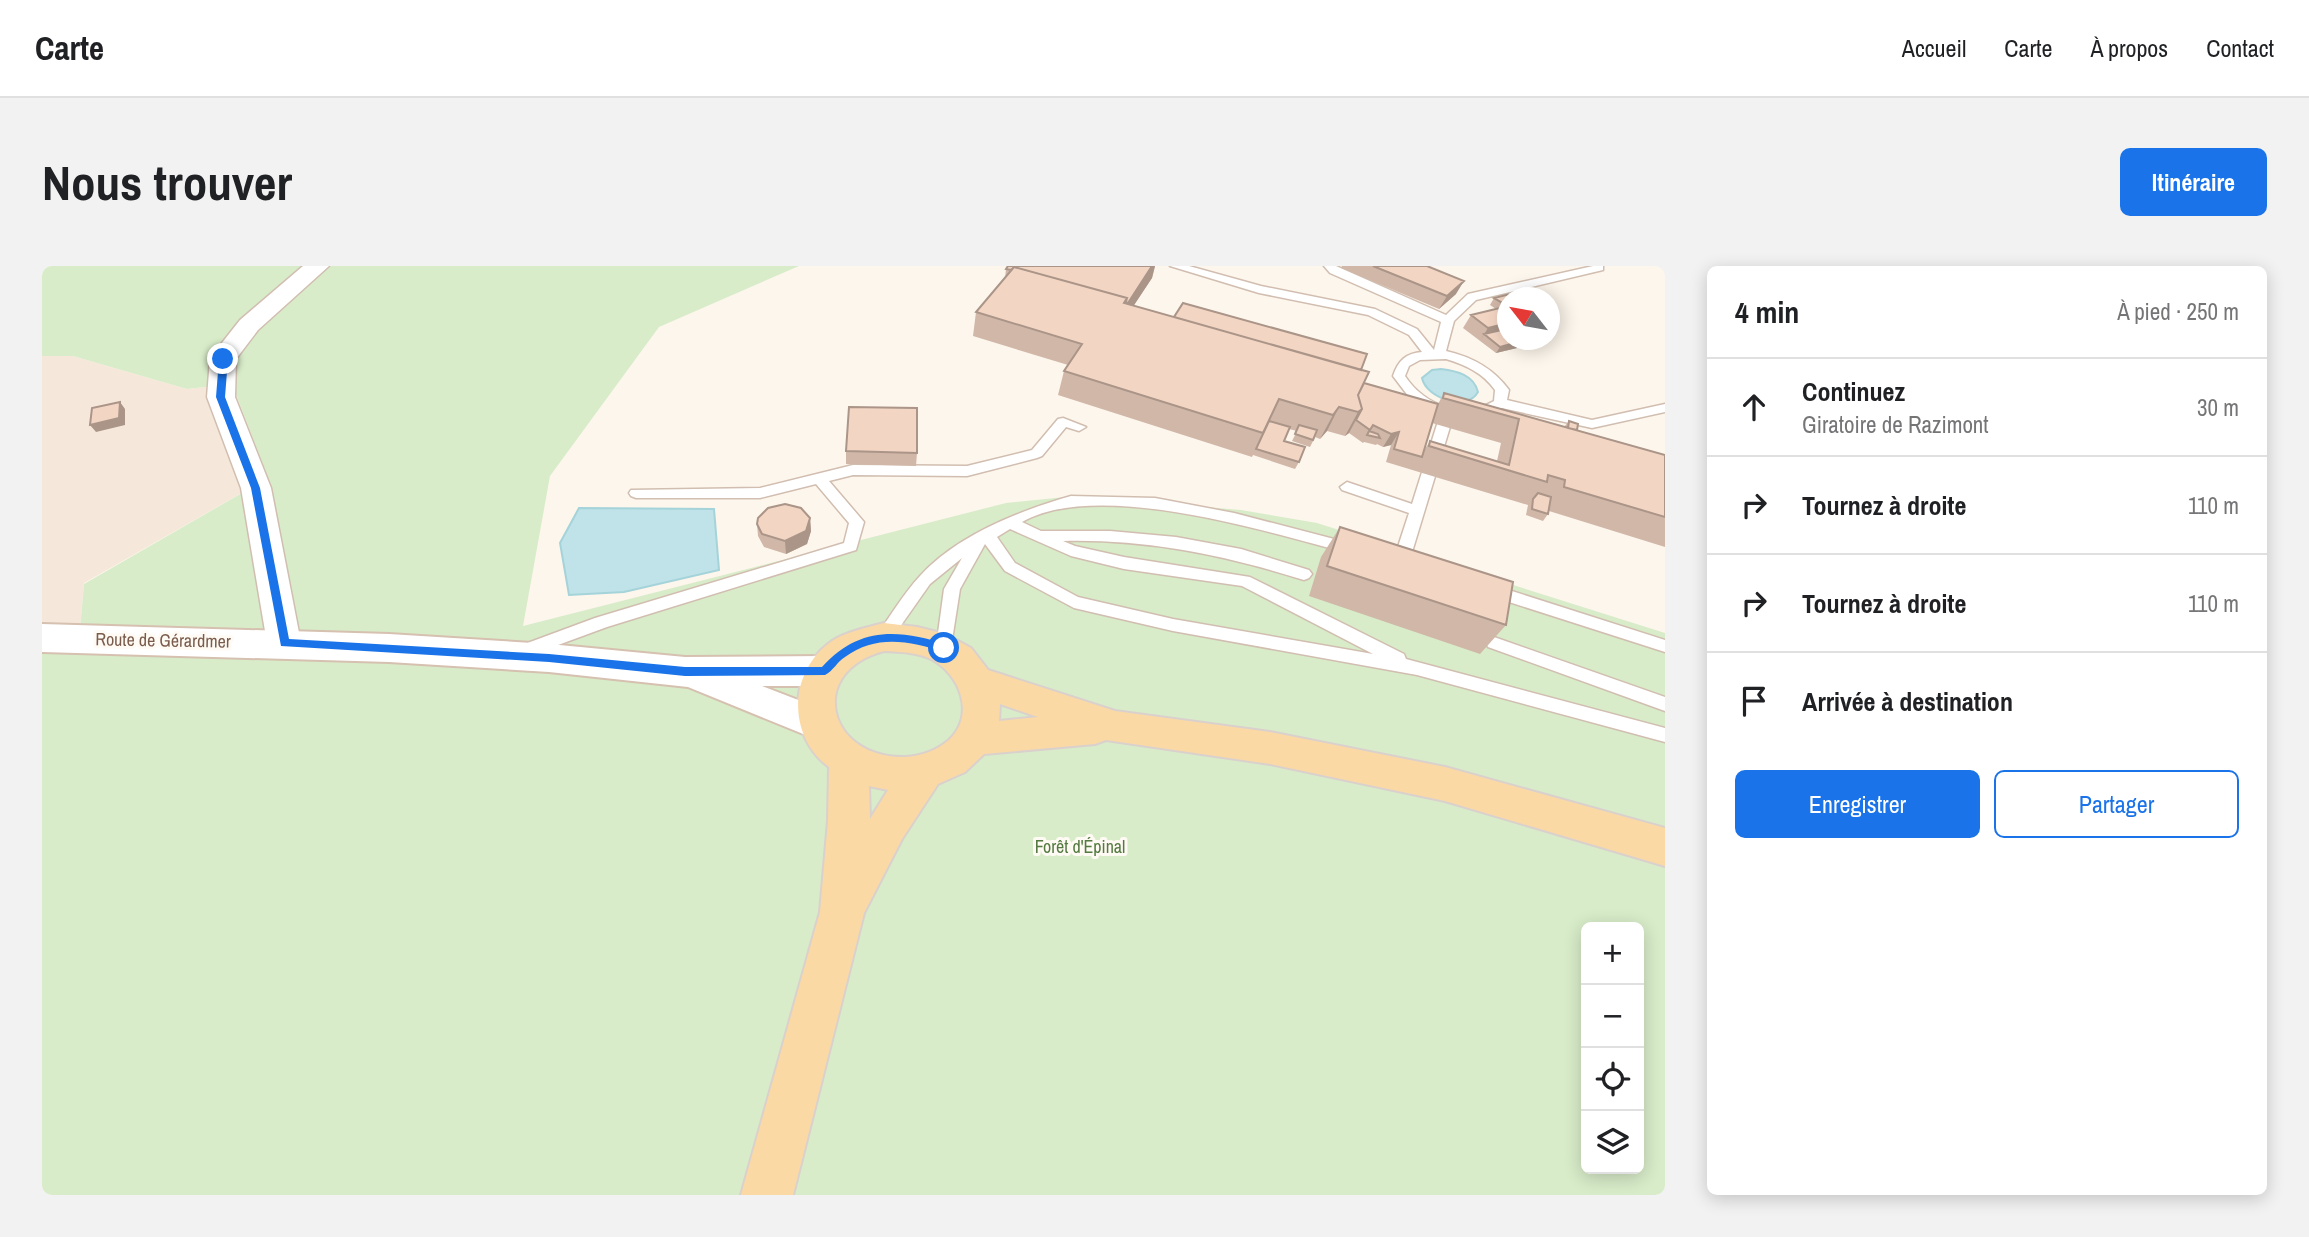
<!DOCTYPE html>
<html lang="fr">
<head>
<meta charset="utf-8">
<style>
  :root { --surface:#fff; --page:#f2f2f2; --text:#202124; --muted:#757577; --line:#e0e0e0; --accent:#1a73e8 }
  body { margin:0; font-family:"Archivo Narrow",sans-serif; background:var(--page); color:var(--text) }
  .controls { position:absolute; right:21px; bottom:21px; display:grid; overflow:hidden; border-radius:10px; box-shadow:0 4px 18px #0003 }
  .controls button { width:63px; height:63px; display:grid; place-items:center; padding:0; border:0; border-bottom:2px solid var(--line); background:var(--surface); color:var(--text); font:35px sans-serif }
  .compass { position:absolute; left:1455px; top:21px; width:63px; height:63px; border-radius:50%; background:var(--surface); box-shadow:0 4px 18px #0003; rotate:301deg }
  .stop { position:absolute; width:21px; height:21px; margin:-16px; border:5px solid #1a73e8; border-radius:50%; background:#fff }
  .stop.end { background:#1a73e8; border-color:#fff; box-shadow:0 2px 7px #0008 }
  .list { margin:0; padding:0; list-style:none }
  h2 { display:flex; justify-content:space-between; align-items:center; height:91px; margin:0; padding:0 28px; font-size:30px }
  h2 small { font-size:23px; font-weight:400; color:var(--muted) }
  .list li { display:grid; grid-template-columns:46px 1fr auto; gap:21px; align-items:center; box-sizing:border-box; height:98px; padding:0 28px; border-top:2px solid var(--line) }
  .list b { display:block; font-size:26px; white-space:nowrap }
  .list p { margin:0; font-size:23px; white-space:nowrap; color:var(--muted) }
  .list em { font-size:23px; font-style:normal; color:var(--muted) }
  .actions { display:flex; gap:14px; padding:21px 28px }
  .actions a { flex:1; padding:16px 0; border:2px solid var(--accent); border-radius:10px; text-align:center; font-size:24px; color:var(--accent) }
  .actions .main { background:var(--accent); color:#fff }
  .icon { flex:none; width:38px; height:38px; fill:none; stroke:currentColor; stroke-width:2; stroke-linecap:round; stroke-linejoin:round }
  .map { position:relative; flex:none; width:1623px; height:929px; overflow:hidden; border-radius:10px }
  header { display:flex; align-items:center; gap:42px; box-sizing:border-box; height:98px; padding:0 35px; background:var(--surface); border-bottom:2px solid var(--line) }
  header strong { font-size:33px }
  nav { display:flex; gap:38px; margin-inline-start:auto; font-size:24px }
  .intro { display:flex; align-items:center; justify-content:space-between; box-sizing:border-box; height:168px; padding:0 42px }
  h1 { margin:0; font-size:49px }
  .button { padding:18px 32px; border-radius:10px; background:var(--accent); color:#fff; font-size:24px; font-weight:700 }
  main { display:flex; gap:42px; padding:0 42px }
  aside { flex:1; background:var(--surface); border-radius:10px; box-shadow:0 4px 18px #0003 }
  .map>svg:first-child { display:block }
</style>
</head>
<body>
<header>
<strong>Carte</strong>
<nav><a>Accueil</a><a>Carte</a><a>À propos</a><a>Contact</a></nav>
</header>
<div class="intro"><h1>Nous trouver</h1><a class="button">Itinéraire</a></div>
<main>
<div class="map">
<svg width="1623" height="929" viewBox="0 0 1623 929">
  <rect width="100%" height="100%" fill="#fdf6ec"/>
  <path fill="#f5e8da" d="M 0,90 L 31,90 L 145,123 L 190,118 L 226,212 L 42,317 L 38,363 L 0,362 Z"/>
  <path fill="#d8ecc9" fill-rule="evenodd" d="M 0,0 L 757,0 L 617,61 L 508,210 L 481,360 L 964,237 L 1033,230 L 1199,244 L 1275,257 L 1623,367 L 1623,929 L 0,929 L 0,362 L 38,363 L 42,318 L 226,212 L 190,118 L 145,123 L 31,90 L 0,90 ZM 1544,661 L 1597,661 L 1597,903 L 1544,903 Z"/>
  <path fill="#bfe3e8" stroke="#a5d3da" stroke-width="2" d="M 1399,103 C 1415,105 1432,109 1436,126 C 1425,146 1384,132 1380,112 L 1390,104 Z
    M 537,242 L 672,243 L 677,304 L 582,326 L 527,329 L 518,277 Z"/>
  <g fill="none" stroke-linecap="round" stroke-linejoin="round">
    <defs>
      <path id="service" d="M 1128,0 L 1147,0 L 1219,20 L 1333,43 L 1375,63 L 1392,84 L 1399,56 L 1288,7 L 1282,0 L 1294,0 L 1404,49 L 1426,28 L 1551,0 L 1561,0 L 1561,4 L 1434,34 L 1412,55 L 1404,85 C 1430,91 1451,102 1467,124 L 1465,134 L 1550,154 L 1623,138 L 1623,146 L 1550,162 L 1460,142 L 1431,152 L 1411,151 L 1367,296 L 1359,302 L 1351,296 L 1367,247 L 1300,224 L 1298,221 L 1305,216 L 1370,238 L 1398,149 L 1370,135 L 1351,110 C 1356,95 1364,87 1380,86 L 1367,69 L 1326,49 L 1217,27 ZM 1404,93 C 1424,99 1441,107 1453,124 L 1452,135 C 1420,153 1383,140 1363,110 L 1367,100 L 1378,94 Z
        M 1021,152 L 1044,161 L 1037,165 L 1024,161 L 1000,190 L 995,192 L 925,210 L 811,209 L 787,215 L 822,256 L 814,284 L 565,361 L 478,393 L 472,392 L 470,387 L 472,382 L 553,352 L 802,277 L 807,257 L 774,218 L 718,232 L 594,232 L 589,230 L 587,227 L 589,224 L 718,222 L 811,199 L 925,200 L 990,184 L 1016,153 Z
        M 1029,230 L 1113,232 L 1192,247 L 1315,279 L 1318,283 L 1315,287 L 1310,288 C 1228,267 1057,212 980,256 L 999,265 L 1068,265 L 1134,271 L 1199,283 L 1267,304 L 1270,308 L 1267,312 L 1262,314 C 1182,289 1104,273 1021,275 L 1033,280 L 1082,291 L 1208,311 L 1362,388 L 1364,393 L 1623,462 L 1623,476 L 1375,409 L 1131,365 L 1032,342 L 963,305 L 943,278 L 918,323 L 908,387 L 902,388 L 894,382 L 902,323 L 920,292 L 888,318 L 848,375 L 836,375 L 834,371 L 836,367 C 850,348 862,327 878,310 C 915,269 977,245 1029,230 ZM 968,263 L 1029,290 L 1082,303 L 1200,320 L 1331,388 L 1131,353 L 1036,331 L 973,297 L 955,271 Z
        M 1448,318 L 1623,374 L 1623,386 L 1442,328 L 1440,324 Z
        M 1452,371 L 1623,431 L 1623,445 L 1446,381 L 1444,377 Z"/>
      <path id="minor" d="M 261,0 L 287,0 L 216,64 L 194,93 L 193,131 L 229,222 L 259,377 L 254,386 L 242,390 L 230,386 L 225,377 L 199,222 L 165,131 L 168,93 L 172,87 L 198,54 Z"/>
      <path id="secondary" d="M 0,358 L 347,368 L 507,378 L 643,391 L 783,390 L 796,395 L 801,405 L 796,415 L 783,420 L 720,420 L 790,447 L 795,458 L 790,469 L 776,474 L 646,421 L 507,406 L 347,396 L 0,386 Z"/>
      <path id="primary" d="M 842,357 L 875,361 L 903,368 L 929,382 L 946,404 L 1073,445 L 1228,466 L 1403,501 L 1623,562 L 1623,600 L 1403,535 L 1228,498 L 1064,474 L 1053,478 L 942,488 L 923,506 L 896,518 L 860,573 L 822,647 L 751,929 L 699,929 L 778,646 L 786,555 L 787,501 C 746,471 746,409 786,378 C 801,366 824,362 842,357 ZM 842,385 C 858,386 875,386 889,393 C 918,408 934,449 907,474 C 894,485 879,490 863,491 C 786,493 763,406 842,385 ZM 958,438 L 996,451 L 957,455 ZM 827,520 L 846,524 L 828,553 Z"/>
    </defs>
    <use href="#service" stroke="#d1beb0" stroke-width="3"/>
    <use href="#minor" stroke="#d1beb0" stroke-width="3"/>
    <use href="#secondary" stroke="#d6c0b0" stroke-width="4"/>
    <use href="#primary" stroke="#dad1cd" stroke-width="4"/>
    <use href="#service" fill="#fff" fill-rule="evenodd"/>
    <use href="#minor" fill="#fff" fill-rule="evenodd"/>
    <use href="#secondary" fill="#fff" fill-rule="evenodd"/>
    <use href="#primary" fill="#fbd9a5" fill-rule="evenodd"/>
  </g>
  <path fill="#d1b7a8" fill-rule="evenodd" d="M 966,0 L 1113,0 L 1110,12 L 1091,40 L 1319,104 L 1322,117 L 1396,138 L 1402,127 L 1522,161 L 1527,155 L 1535,164 L 1623,189 L 1623,281 L 1507,245 L 1506,248 L 1501,255 L 1484,249 L 1486,239 L 1344,196 L 1349,179 L 1341,181 L 1335,178 L 1334,179 L 1322,176 L 1321,177 L 1307,167 L 1303,170 L 1285,165 L 1278,173 L 1273,171 L 1268,181 L 1250,175 L 1255,165 L 1247,163 L 1242,175 L 1257,196 L 1253,203 L 1211,189 L 1210,191 L 1016,129 L 1022,105 L 1026,99 L 931,70 L 934,46 L 963,12 L 964,3 ZM 1390,157 L 1459,177 L 1455,195 L 1388,175 L 1381,186 Z
    M 1300,0 L 1385,0 L 1414,28 L 1397,43 L 1299,2 Z
    M 1472,27 L 1466,74 L 1480,75 L 1475,82 L 1454,87 L 1421,62 L 1429,49 L 1454,43 L 1448,39 L 1452,32 Z
    M 804,185 L 875,187 L 874,200 L 804,198 Z
    M 768,252 L 769,265 L 765,278 L 744,288 L 722,281 L 716,270 L 715,258 Z
    M 1298,261 L 1464,359 L 1438,388 L 1267,330 L 1279,291 Z"/>
  <path fill="#aa9588" d="M 1110,0 L 1113,0 L 1110,12 L 1081,56 L 1086,37 Z
    M 1422,15 L 1414,28 L 1397,43 L 1405,30 Z
    M 1466,57 L 1466,68 L 1442,68 L 1438,75 L 1446,62 Z
    M 1480,75 L 1475,82 L 1454,87 L 1458,81 Z
    M 78,136 L 83,143 L 83,159 L 54,166 L 48,159 Z
    M 1297,141 L 1285,165 L 1278,173 L 1291,149 Z
    M 1320,143 L 1307,167 L 1303,170 L 1316,146 Z
    M 1357,166 L 1349,179 L 1341,181 L 1349,168 Z
    M 768,252 L 769,265 L 765,278 L 744,288 L 743,275 Z"/>
  <path fill="#f3d5c3" stroke="#aa9588" stroke-width="2" d="M 966,0 L 1110,0 L 1086,37 L 1084,36 L 1085,32 L 972,1 L 969,4 L 964,3 Z
    M 1331,0 L 1385,0 L 1422,15 L 1405,30 Z
    M 972,1 L 1085,32 L 1082,37 L 1327,106 L 1316,129 L 1320,143 L 1316,146 L 1297,141 L 1291,149 L 1237,133 L 1221,167 L 1022,105 L 1040,78 L 934,46 Z
    M 1472,27 L 1479,32 L 1466,32 L 1466,40 L 1452,32 Z
    M 1141,37 L 1325,88 L 1319,104 L 1132,51 Z
    M 1466,40 L 1466,57 L 1446,62 L 1429,49 Z
    M 1464,63 L 1466,64 L 1466,74 L 1478,74 L 1480,75 L 1458,81 L 1442,68 Z
    M 1322,117 L 1396,138 L 1380,191 L 1352,183 L 1357,166 L 1349,168 L 1331,159 L 1328,164 L 1314,154 L 1320,143 L 1316,129 Z
    M 1402,127 L 1623,189 L 1623,251 L 1522,221 L 1523,214 L 1506,209 L 1505,216 L 1387,180 L 1388,175 L 1467,199 L 1477,153 L 1401,132 Z
    M 78,136 L 77,152 L 48,159 L 50,142 Z
    M 807,141 L 875,142 L 875,187 L 804,185 Z
    M 1227,155 L 1248,161 L 1242,175 L 1263,181 L 1257,196 L 1214,183 Z
    M 1527,155 L 1536,158 L 1535,164 L 1526,162 Z
    M 1257,159 L 1275,164 L 1271,174 L 1253,168 Z
    M 1327,165 L 1336,168 L 1338,172 L 1325,169 Z
    M 1496,227 L 1509,231 L 1506,248 L 1490,243 L 1491,233 Z
    M 743,238 L 759,242 L 768,252 L 764,265 L 743,275 L 720,268 L 715,258 L 716,252 L 726,242 Z
    M 1298,261 L 1471,316 L 1464,359 L 1285,300 Z"/>
  <path fill="#1a73e8" d="M 181,90 L 186,93 L 183,131 L 218,222 L 247,373 L 507,388 L 643,401 L 780,401 C 817,360 857,363 906,379 L 907,382 L 902,386 C 868,375 834,368 803,391 C 795,396 791,405 783,409 L 643,410 L 507,396 L 239,380 L 209,222 L 174,131 L 177,93 Z"/>
  <g text-anchor="middle" dominant-baseline="central" stroke-width="6" stroke-linejoin="round" paint-order="stroke">
    <g font-size="18" fill="#7a5c4d" stroke="#fffaf3">
      <text transform="translate(121 374) rotate(1)">Route de Gérardmer</text>
    </g>
    <g font-size="18" fill="#537a41" stroke="#fffaf3">
      <text x="1038" y="580">Forêt d'Épinal</text>
    </g>
  </g>
</svg>
<div class="controls">
<button>+</button>
<button>−</button>
<button><svg class="icon" aria-label="locate" viewBox="0 0 24 24"><circle cx="12" cy="12" r="6"/><path d="M12 2v4M12 18v4M2 12h4M18 12h4"/></svg></button>
<button><svg class="icon" aria-label="layers" viewBox="0 0 24 24"><path d="M12 4l9 5-9 5-9-5zM3 14l9 5 9-5"/></svg></button>
</div>
<svg class="compass" viewBox="-18 -18 36 36"><path d="M0-13l5 13h-10z" fill="#e53935"/><path d="M0 13l5-13h-10z" fill="#757577"/></svg>
<div class="stop" style="left:902px;top:382px"></div>
<div class="stop end" style="left:181px;top:93px"></div>
</div>
<aside>
<h2>4 min<small>À pied · 250 m</small></h2>
<ul class="list">
<li><svg class="icon" aria-label="ahead" viewBox="0 0 24 24"><path d="M12 20V5M6 11l6-6 6 6"/></svg><div><b>Continuez</b><p>Giratoire de Razimont</p></div><em>30 m</em></li>
<li><svg class="icon" aria-label="right" viewBox="0 0 24 24"><path d="M7 20v-9h11M14 6l5 5-5 5"/></svg><div><b>Tournez à droite</b></div><em>110 m</em></li>
<li><svg class="icon" aria-label="right" viewBox="0 0 24 24"><path d="M7 20v-9h11M14 6l5 5-5 5"/></svg><div><b>Tournez à droite</b></div><em>110 m</em></li>
<li><svg class="icon" aria-label="arrive" viewBox="0 0 24 24"><path d="M6 21V4h12l-3 4 3 4H6"/></svg><div><b>Arrivée à destination</b></div></li>
</ul>
<div class="actions"><a class="main">Enregistrer</a><a>Partager</a></div>
</aside>
</main>
</body>
</html>
